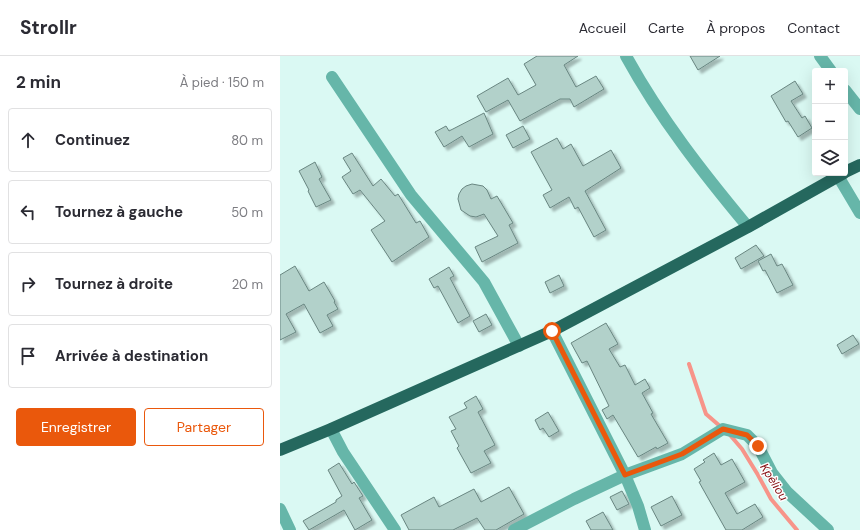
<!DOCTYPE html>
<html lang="fr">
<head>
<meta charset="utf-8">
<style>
  :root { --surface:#fff; --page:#f2f2f3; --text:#2b2b33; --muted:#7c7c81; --line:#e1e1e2; --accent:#ea580c }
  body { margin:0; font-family:"DM Sans",sans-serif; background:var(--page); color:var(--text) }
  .controls { position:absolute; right:12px; top:12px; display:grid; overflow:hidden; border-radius:4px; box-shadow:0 4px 16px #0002 }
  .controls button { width:36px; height:36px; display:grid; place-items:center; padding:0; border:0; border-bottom:1px solid var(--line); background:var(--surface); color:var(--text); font:20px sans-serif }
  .stop { position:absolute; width:12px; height:12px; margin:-9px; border:3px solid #ea580c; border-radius:50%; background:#fff }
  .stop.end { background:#ea580c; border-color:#fff; box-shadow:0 1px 4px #0008 }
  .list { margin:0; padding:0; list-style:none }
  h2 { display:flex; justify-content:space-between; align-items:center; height:52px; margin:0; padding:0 16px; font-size:17px }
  h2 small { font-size:13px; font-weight:400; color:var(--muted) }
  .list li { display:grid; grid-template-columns:26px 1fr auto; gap:12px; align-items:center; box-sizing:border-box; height:64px; margin:0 8px 8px; padding:0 8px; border:1px solid var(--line); border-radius:4px }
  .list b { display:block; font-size:15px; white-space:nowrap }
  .list em { font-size:13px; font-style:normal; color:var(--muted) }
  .actions { display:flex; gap:8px; padding:12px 16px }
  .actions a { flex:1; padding:9px 0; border:1px solid var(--accent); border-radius:4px; text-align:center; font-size:14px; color:var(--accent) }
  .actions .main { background:var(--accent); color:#fff }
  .icon { flex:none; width:22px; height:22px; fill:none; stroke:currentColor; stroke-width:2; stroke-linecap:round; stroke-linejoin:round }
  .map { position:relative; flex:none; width:580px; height:474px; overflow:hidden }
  header { display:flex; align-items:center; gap:24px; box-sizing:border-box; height:56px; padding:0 20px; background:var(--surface); border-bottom:1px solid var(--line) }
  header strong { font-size:19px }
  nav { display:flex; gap:22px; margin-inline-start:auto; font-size:14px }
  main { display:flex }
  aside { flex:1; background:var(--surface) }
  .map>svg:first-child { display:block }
</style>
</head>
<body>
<header>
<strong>Strollr</strong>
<nav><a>Accueil</a><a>Carte</a><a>À propos</a><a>Contact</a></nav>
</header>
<main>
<aside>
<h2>2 min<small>À pied · 150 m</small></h2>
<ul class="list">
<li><svg class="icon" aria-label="ahead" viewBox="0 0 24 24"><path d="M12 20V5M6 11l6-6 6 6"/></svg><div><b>Continuez</b></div><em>80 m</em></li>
<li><svg class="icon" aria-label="left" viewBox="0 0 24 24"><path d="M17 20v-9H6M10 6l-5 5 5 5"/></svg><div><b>Tournez à gauche</b></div><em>50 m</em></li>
<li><svg class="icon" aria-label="right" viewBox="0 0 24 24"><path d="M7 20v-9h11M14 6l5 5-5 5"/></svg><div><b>Tournez à droite</b></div><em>20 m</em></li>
<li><svg class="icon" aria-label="arrive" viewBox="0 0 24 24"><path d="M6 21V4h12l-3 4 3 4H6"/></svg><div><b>Arrivée à destination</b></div></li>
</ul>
<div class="actions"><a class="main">Enregistrer</a><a>Partager</a></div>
</aside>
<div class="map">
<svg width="580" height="474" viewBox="0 0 580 474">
  <defs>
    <filter id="shadow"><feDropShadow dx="3.5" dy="3.5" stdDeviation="1" flood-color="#0004"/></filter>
  </defs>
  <rect width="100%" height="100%" fill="#daf9f3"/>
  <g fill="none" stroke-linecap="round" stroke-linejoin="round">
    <path stroke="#f79489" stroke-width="4" d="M 409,308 L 426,358 L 441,371
      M 450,379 L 462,393 L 478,419 L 491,443 L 517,474"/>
  </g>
  <path fill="#b2d1ca" stroke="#698681" filter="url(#shadow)" d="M 257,0 L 298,0 L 284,9 L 296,31 L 316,20 L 324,33 L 294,51 L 290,43 L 280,43 L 240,65 L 228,44 L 206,56 L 197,40 L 228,22 L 238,39 L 256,29 L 244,8 Z
    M 410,0 L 440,0 L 418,14 Z
    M 515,25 L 523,38 L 511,45 L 522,62 L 525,60 L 532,72 L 518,81 L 508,65 L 506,66 L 491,40 Z
    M 204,57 L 213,78 L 189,91 L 182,80 L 164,91 L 155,76 L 166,70 L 169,75 Z
    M 243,70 L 250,83 L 233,92 L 226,79 Z
    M 277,82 L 283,93 L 291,88 L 303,110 L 331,94 L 341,112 L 305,135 L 326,174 L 314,181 L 298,151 L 295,153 L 289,141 L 270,152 L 263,139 L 272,134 L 251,96 Z
    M 72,97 L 93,130 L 101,123 L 115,140 L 118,138 L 136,167 L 140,165 L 149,181 L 112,206 L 91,174 L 105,165 L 80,134 L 73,138 L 62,121 L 71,115 L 63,102 Z
    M 35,106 L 42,121 L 39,123 L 51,144 L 36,151 L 28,135 L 29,134 L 19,115 Z
    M 192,128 L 203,130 L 207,134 L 211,143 L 217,140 L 233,167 L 229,169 L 238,187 L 202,206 L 195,191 L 218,180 L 204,158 L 196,161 L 190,160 L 181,154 L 178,143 L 179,138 L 182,133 L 186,130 Z
    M 476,189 L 484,200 L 461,213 L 455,202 Z
    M 491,198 L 497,210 L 502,208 L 513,229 L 497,237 L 485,214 L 483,215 L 478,205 Z
    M 15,210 L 29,235 L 44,226 L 55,245 L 54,246 L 58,253 L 47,259 L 53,270 L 40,277 L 24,248 L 6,258 L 16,276 L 0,284 L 0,219 Z
    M 169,211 L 174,220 L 170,222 L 190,260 L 178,267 L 158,230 L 154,232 L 149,223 Z
    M 279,219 L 284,230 L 270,237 L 265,226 Z
    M 206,258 L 212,269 L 199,276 L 193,265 Z
    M 326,267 L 338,288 L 329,293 L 340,311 L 345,309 L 355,329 L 365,323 L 370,332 L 362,337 L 373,357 L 371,358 L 388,387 L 377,393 L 376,391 L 358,401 L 333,359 L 327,363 L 322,354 L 329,350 L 307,305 L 302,307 L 291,287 Z
    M 573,279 L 579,288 L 562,298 L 557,289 Z
    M 196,340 L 203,353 L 198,356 L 215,389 L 204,395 L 211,407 L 191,417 L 177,392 L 179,390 L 171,375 L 176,373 L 169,361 L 187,352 L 184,347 Z
    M 268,356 L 279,375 L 269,381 L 263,372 L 260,374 L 255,364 Z
    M 434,397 L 441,409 L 452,403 L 465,426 L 445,437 L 457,458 L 475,448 L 483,461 L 462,474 L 446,474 L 419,426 L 421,425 L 414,413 L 425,406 L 423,404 Z
    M 59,407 L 72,428 L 74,426 L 83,440 L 79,442 L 92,464 L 75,474 L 64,454 L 29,474 L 23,465 L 56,446 L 56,444 L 62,440 L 48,414 Z
    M 229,431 L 244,458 L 216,474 L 205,474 L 197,462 L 173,474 L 129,474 L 121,459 L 154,441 L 159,451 L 194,433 L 201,446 Z
    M 342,435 L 349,448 L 337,454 L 330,441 Z
    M 392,440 L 402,459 L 381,470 L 371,451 Z
    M 323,456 L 333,474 L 311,474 L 306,465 Z"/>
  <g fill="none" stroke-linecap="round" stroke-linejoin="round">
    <path stroke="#66b6a9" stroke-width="12" d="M 346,0 C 380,62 423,117 468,171
      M 540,0 L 551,15
      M 52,21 L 131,139 L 204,226 L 239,290
      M 565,34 L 580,53
      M 558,120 L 580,157
      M 272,275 L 345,419 L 358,450 L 365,474
      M 51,373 L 63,396 L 115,474
      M 0,453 L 10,474
      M 234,474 L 294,443 L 345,419 L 402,398 L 443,373 L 467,379 L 478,390 L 492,417 L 507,436 L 548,474"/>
    <path stroke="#25685e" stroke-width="12" d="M 565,116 L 580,109
      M 0,394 L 51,373 L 272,275 L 468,171 L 564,117"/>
  </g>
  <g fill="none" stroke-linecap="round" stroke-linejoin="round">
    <path stroke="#ea580c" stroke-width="5" d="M 272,275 L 345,419 L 402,398 L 443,373 L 467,379 L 478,390"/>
  </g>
  <g text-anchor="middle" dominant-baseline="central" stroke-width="3" stroke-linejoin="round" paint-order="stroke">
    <g font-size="12" font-style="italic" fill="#871013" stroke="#fff">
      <text transform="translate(494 426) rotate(58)">Kpèliou</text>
    </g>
  </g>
</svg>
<div class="controls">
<button>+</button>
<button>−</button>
<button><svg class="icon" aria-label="layers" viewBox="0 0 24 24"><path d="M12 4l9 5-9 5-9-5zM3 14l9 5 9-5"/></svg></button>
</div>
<div class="stop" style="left:272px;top:275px"></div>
<div class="stop end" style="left:478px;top:390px"></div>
</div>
</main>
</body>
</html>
